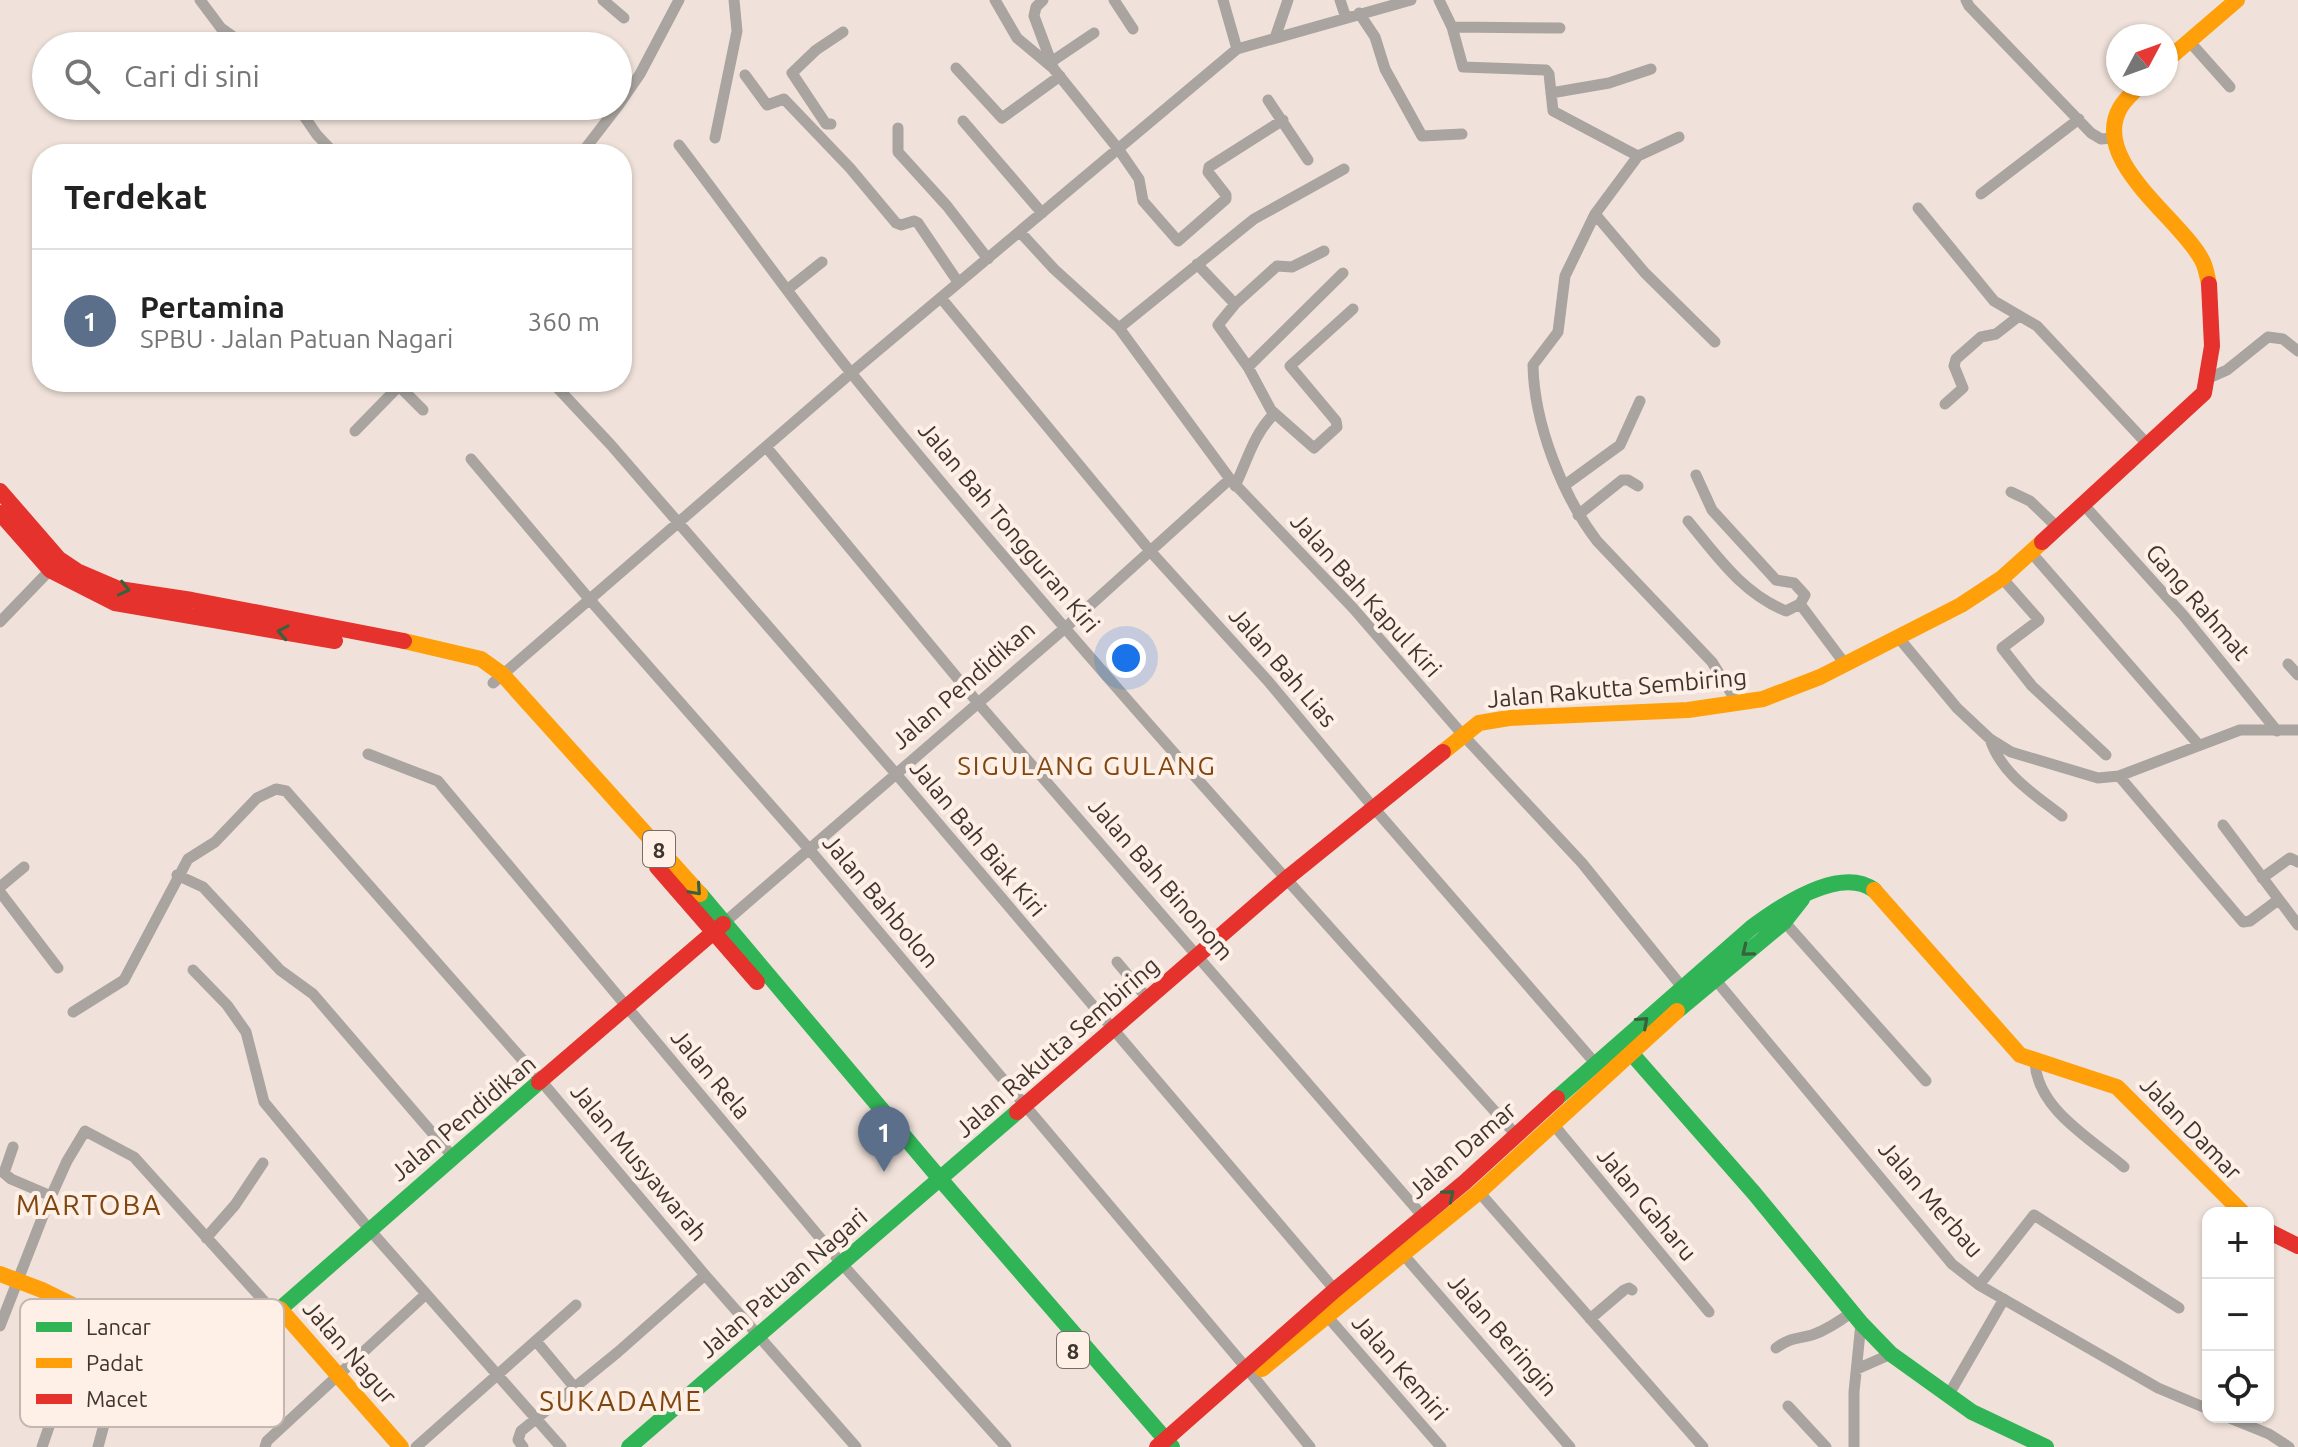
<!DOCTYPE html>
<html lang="id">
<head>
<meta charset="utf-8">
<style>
  :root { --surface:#fff; --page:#f6f6f6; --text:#222; --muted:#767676; --line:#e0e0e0; --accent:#7c726b }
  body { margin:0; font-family:Ubuntu,sans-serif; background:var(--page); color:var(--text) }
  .controls { position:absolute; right:24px; bottom:24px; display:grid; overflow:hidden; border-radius:16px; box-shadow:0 2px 6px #0004 }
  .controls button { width:72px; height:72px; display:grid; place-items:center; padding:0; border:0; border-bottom:2px solid var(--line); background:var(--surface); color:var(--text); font:40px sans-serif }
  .compass { position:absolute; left:2106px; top:24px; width:72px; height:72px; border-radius:50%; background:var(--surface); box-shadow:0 2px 6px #0004; rotate:49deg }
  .you { position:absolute; left:1126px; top:658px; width:28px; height:28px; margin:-20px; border:6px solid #fff; border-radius:50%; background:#1a73e8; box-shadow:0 0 0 12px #1a73e833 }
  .badge { display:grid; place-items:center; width:52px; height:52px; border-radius:50%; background:var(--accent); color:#fff; font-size:26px; font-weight:700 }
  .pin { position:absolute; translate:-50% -66px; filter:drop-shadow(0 2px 4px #0008) }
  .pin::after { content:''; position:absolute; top:42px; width:28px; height:24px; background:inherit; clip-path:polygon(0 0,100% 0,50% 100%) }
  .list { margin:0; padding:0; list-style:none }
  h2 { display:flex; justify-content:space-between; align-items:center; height:104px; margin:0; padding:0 32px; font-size:34px }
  h2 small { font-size:26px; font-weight:400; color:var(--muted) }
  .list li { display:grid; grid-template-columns:52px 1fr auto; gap:24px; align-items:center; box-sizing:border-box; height:144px; padding:0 32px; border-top:2px solid var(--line) }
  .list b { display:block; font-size:30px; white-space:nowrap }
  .list p { margin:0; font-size:26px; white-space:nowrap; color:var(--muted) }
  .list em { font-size:26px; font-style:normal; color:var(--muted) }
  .icon { flex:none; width:44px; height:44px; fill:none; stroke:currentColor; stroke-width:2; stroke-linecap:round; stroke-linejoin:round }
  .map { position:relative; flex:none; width:2298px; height:1447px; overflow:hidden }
  .search { position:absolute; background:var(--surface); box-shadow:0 2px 6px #0004; left:32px; top:32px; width:600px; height:88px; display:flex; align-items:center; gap:20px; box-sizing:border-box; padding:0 28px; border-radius:44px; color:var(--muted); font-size:30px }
  .panel { position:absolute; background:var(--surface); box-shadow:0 2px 6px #0004; left:32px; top:144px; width:600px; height:248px; border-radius:32px }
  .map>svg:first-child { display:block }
</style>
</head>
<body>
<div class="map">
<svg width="2298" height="1447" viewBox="0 0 2298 1447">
  <rect width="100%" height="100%" fill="#f0e2da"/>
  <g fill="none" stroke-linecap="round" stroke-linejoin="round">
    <path stroke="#a9a49f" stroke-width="11" d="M 200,0 L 221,28 L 246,46
      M 603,0 L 624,18
      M 995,0 L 1017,38 L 1053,68 L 1119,150 L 1139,179 L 1143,201 L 1178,241 L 1226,199 L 1226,195 L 1208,172 L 1209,167 L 1283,120
      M 1043,0 L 1036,7 L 1034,16 L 1053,67
      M 1114,0 L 1133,29
      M 1223,0 L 1237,49
      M 1340,0 L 1346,18
      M 1439,0 L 1452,27 L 1463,67 L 1546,70 L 1549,74 L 1553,111 L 1638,156 L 1595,214 L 1565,276 L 1558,332 L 1533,365 C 1534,423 1562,495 1597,541 L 1712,662 L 1738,704
      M 1966,0 L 1969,6 L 2091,133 L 2101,139 L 2113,138
      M 1359,13 L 1375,37 L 1385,69 L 1422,136 L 1462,134
      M 1452,27 L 1560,28
      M 1275,38 L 1288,0
      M 2189,41 L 2230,87
      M 1051,62 L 1094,33
      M 956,68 L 1002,118 L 1060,76
      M 745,75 L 767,105 L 784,99 L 850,168 L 896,223 L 901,225 L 914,221 L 918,223 L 958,282
      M 1551,93 L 1609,83 L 1651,69
      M 1268,100 L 1308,160
      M 297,106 L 317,135 L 335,154
      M 618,106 L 640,74 L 679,0
      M 963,121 L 1042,213
      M 831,124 L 826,124 L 792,73 L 816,50 L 843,32
      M 898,128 L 898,152 L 947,206 L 988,259
      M 715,138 L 737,31 L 734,0
      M 679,145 C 737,221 792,300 852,374 C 1064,636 1292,885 1517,1136
      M 581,154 L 618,106
      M 1638,156 L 1679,137
      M 1981,194 L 2079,119
      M 1918,208 L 1994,301 L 2037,326 L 2149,446
      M 1595,214 L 1645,273 L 1715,342
      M 1020,232 L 1054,269 L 1119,328 L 1230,479 L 1353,608 L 1462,734 L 1582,863 L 1682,987
      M 1197,264 L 1235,304 L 1218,325 L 1248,367 L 1271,410 L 1314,448 L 1337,427 L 1336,421 L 1290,366 L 1353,309
      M 788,289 L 822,262
      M 941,298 L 1151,552 L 1268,681 L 1373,807 L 1595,1063
      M 1235,304 L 1277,266 L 1292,267 L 1324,251
      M 1119,328 L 1254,219 L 1344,169
      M 1248,367 L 1343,273
      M 2209,378 L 2227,370 L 2268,337 L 2283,339 L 2298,351
      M 552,382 L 611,445 L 897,775 L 1335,1290
      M 399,386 L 423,410
      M 1945,404 L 1963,388 L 1954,366 L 1956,359 L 1981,337 L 1996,334 L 2019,316
      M 355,431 L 403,382
      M 767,448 L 978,703 L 1426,1220
      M 471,459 L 590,600 L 809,849 L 1253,1376 L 1310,1447
      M 1696,475 L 1712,510 L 1776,580 L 1794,583 L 1805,595 L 1800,604 L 1845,664
      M 1565,485 L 1620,445 L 1640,401
      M 1235,486 C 1248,459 1253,435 1274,414
      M 2011,492 L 2030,501 L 2057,527
      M 2083,504 L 2183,615 L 2277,731
      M 1578,515 L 1622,480 L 1628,480 L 1638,486
      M 1688,521 C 1717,556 1742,593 1786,611 L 1800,604
      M 2030,551 L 2198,744
      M 2002,578 L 2039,620 L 2002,648 L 2032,686 L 2106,755
      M 0,622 L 50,570
      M 1898,637 L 1957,708 L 1990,739 L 2011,752 L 2098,778 L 2119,776 L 2240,730 L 2298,730
      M 2288,664 L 2298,675
      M 493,683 L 851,373 L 1237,49 L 1411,0
      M 1990,739 C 2002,775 2034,794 2062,816
      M 368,754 L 438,781 L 842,1264 L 1006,1447
      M 2119,776 L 2243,922 L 2250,921 L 2278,900
      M 2223,825 L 2298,925
      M 177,875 L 203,887 L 280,970 L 313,994 L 453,1157
      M 2262,878 L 2290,858 L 2298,862
      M 0,887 L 24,867
      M 0,892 L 58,968
      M 1780,917 L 1926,1081
      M 725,922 L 1065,628 L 1230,479
      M 1117,962 L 1148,999
      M 193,970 L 227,1005 L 246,1032 L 264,1102 L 369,1229 L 561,1447
      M 1714,978 L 1952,1264 L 1979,1285 L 2158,1388 L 2208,1409
      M 73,1012 L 124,980 L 188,859 L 215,842 L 257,798 L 276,789 L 286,791 L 542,1082 L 705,1275 L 856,1447
      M 2035,1062 C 2037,1109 2091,1139 2124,1167
      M 1553,1124 L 1709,1312
      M 13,1147 L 4,1173 L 11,1179 L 51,1196
      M 1479,1192 L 1703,1447
      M 206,1238 L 235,1205 L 263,1163
      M 1402,1253 L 1570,1447
      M 1979,1285 L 2034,1215 L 2179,1308
      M 1327,1316 L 1441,1447
      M 1590,1319 L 1624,1290 L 1629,1288 L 1632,1290
      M 0,1326 L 48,1203 L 67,1161 L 85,1131 L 134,1157 L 272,1310
      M 536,1341 L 575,1388
      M 1776,1348 C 1789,1338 1797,1339 1812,1335 C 1827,1330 1840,1321 1852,1312
      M 1857,1369 L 1891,1354
      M 1948,1396 L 2004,1299
      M 1788,1406 L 1826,1447
      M 2227,1417 L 2269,1434 L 2289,1447
      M 42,1447 L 88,1314
      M 98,1447 L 105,1421 L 144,1342
      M 265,1447 L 267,1441 L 426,1294
      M 416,1447 L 576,1305
      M 523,1447 L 518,1440 L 521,1431 L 618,1352 L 705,1275
      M 1854,1447 L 1854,1392 L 1861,1323"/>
    <path stroke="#30b455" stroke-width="16" d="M 700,894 L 941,1180 L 1172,1447
      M 1677,1011 L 1784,922 L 1802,899
      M 1632,1054 L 1754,1193 L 1861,1323 L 1891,1354 L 1972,1412 L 2046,1447
      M 1557,1098 L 1751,928 C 1779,907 1840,865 1874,890
      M 280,1309 L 539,1082
      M 629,1447 L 1017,1112"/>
    <path stroke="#ff9f0a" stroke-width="16" d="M 2166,61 L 2237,0
      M 2141,84 C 2134,92 2125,99 2120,108 C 2090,161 2180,218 2202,260 C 2206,267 2207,276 2209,284
      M 404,641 L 481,659 L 502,674 L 700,894
      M 1443,752 L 1479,723 L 1509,718 L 1688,710 L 1763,699 L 1820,677 L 1961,605 L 2002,578 L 2042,542
      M 1874,890 L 2020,1055 L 2117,1087 L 2243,1213
      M 0,1274 L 42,1290 L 188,1362 L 199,1358 L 272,1310 L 280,1309 L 401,1447
      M 1262,1369 L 1479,1192 L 1677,1011"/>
    <path stroke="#e5322d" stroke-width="16" d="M 0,491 L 59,559 L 77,571 L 119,589 L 192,600 L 404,641
      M 0,513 L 50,570 L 115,603 L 335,641
      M 2042,542 L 2204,393 L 2212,346 L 2209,284
      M 657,867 L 757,982
      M 539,1082 L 723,924
      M 1017,1112 L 1286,879 L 1443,752
      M 2268,1231 L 2298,1246
      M 1157,1447 L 1335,1290 L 1465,1182 L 1557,1098"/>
  </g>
  <defs><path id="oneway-chevron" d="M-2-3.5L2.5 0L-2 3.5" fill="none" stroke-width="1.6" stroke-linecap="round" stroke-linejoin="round" transform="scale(2)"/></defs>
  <g stroke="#39613c">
    <use href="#oneway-chevron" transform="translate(124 589) rotate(13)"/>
    <use href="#oneway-chevron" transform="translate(283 632) rotate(-170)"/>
    <use href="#oneway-chevron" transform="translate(696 890) rotate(48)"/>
    <use href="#oneway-chevron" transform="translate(1747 951) rotate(141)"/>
    <use href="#oneway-chevron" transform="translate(1643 1022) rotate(-42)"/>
    <use href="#oneway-chevron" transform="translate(1449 1195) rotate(-39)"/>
  </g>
  <g text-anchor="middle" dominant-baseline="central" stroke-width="8" stroke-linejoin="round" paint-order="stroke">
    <g fill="#feefe7" stroke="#786d66" stroke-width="2">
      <rect x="643" y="831" width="32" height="36" rx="6"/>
      <rect x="1057" y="1332" width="32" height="36" rx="6"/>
    </g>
    <g font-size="22" font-weight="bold" fill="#3e352f">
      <text x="659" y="849">8</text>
      <text x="1073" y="1350">8</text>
    </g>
    <g font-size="24" fill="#3e352f" stroke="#feefe7">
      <text transform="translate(1009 527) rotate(50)">Jalan Bah Tongguran Kiri</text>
      <text transform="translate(1366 595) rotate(48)">Jalan Bah Kapul Kiri</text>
      <text transform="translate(2198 602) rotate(49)">Gang Rahmat</text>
      <text transform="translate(1283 667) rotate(49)">Jalan Bah Lias</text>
      <text transform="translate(963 685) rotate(-41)">Jalan Pendidikan</text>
      <text transform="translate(1617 688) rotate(-5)">Jalan Rakutta Sembiring</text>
      <text transform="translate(978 838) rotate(50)">Jalan Bah Biak Kiri</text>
      <text transform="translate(1161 879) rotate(49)">Jalan Bah Binonom</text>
      <text transform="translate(881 901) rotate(50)">Jalan Bahbolon</text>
      <text transform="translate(1057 1047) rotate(-41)">Jalan Rakutta Sembiring</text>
      <text transform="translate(711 1074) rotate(50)">Jalan Rela</text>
      <text transform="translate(463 1118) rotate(-40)">Jalan Pendidikan</text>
      <text transform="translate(2191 1128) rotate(46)">Jalan Damar</text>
      <text transform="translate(1462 1150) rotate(-41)">Jalan Damar</text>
      <text transform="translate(639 1162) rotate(50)">Jalan Musyawarah</text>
      <text transform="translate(1931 1199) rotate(49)">Jalan Merbau</text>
      <text transform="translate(1647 1204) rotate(50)">Jalan Gaharu</text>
      <text transform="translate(783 1283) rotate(-41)">Jalan Patuan Nagari</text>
      <text transform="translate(1503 1335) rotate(49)">Jalan Beringin</text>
      <text transform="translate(350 1352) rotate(49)">Jalan Nagur</text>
      <text transform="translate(1400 1367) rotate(49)">Jalan Kemiri</text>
    </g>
    <g font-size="26" letter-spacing="2" fill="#7f4610" stroke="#feefe7">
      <text x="1087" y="765">SIGULANG GULANG</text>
    </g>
    <g font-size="28" letter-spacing="2" fill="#7f4610" stroke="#feefe7">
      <text x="89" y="1204">MARTOBA</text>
      <text x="621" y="1400">SUKADAME</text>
    </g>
  </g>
  <rect x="20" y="1299" width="264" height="128" rx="12" fill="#feefe7" stroke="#c4b7b0" stroke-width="2"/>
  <rect x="36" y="1322" width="36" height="10" fill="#30b455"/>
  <rect x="36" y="1358" width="36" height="10" fill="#ff9f0a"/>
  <rect x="36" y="1394" width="36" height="10" fill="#e5322d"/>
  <g font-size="22" fill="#3e352f">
    <text x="86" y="1335">Lancar</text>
    <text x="86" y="1371">Padat</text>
    <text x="86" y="1407">Macet</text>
  </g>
</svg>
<div class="controls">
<button>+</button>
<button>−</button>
<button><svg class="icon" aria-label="locate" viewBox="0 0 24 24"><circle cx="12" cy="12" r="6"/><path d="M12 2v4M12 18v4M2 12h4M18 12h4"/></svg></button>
</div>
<svg class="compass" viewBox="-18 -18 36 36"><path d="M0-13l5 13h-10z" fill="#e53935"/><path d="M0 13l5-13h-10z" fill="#767676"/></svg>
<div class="you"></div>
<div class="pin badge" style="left:884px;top:1172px;background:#5c6f8a">1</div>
<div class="search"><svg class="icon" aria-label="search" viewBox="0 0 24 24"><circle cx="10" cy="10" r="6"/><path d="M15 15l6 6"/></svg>Cari di sini</div>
<section class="panel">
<h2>Terdekat<small></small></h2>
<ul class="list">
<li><span class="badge" style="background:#5c6f8a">1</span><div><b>Pertamina</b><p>SPBU · Jalan Patuan Nagari</p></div><em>360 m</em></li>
</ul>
</section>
</div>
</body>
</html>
